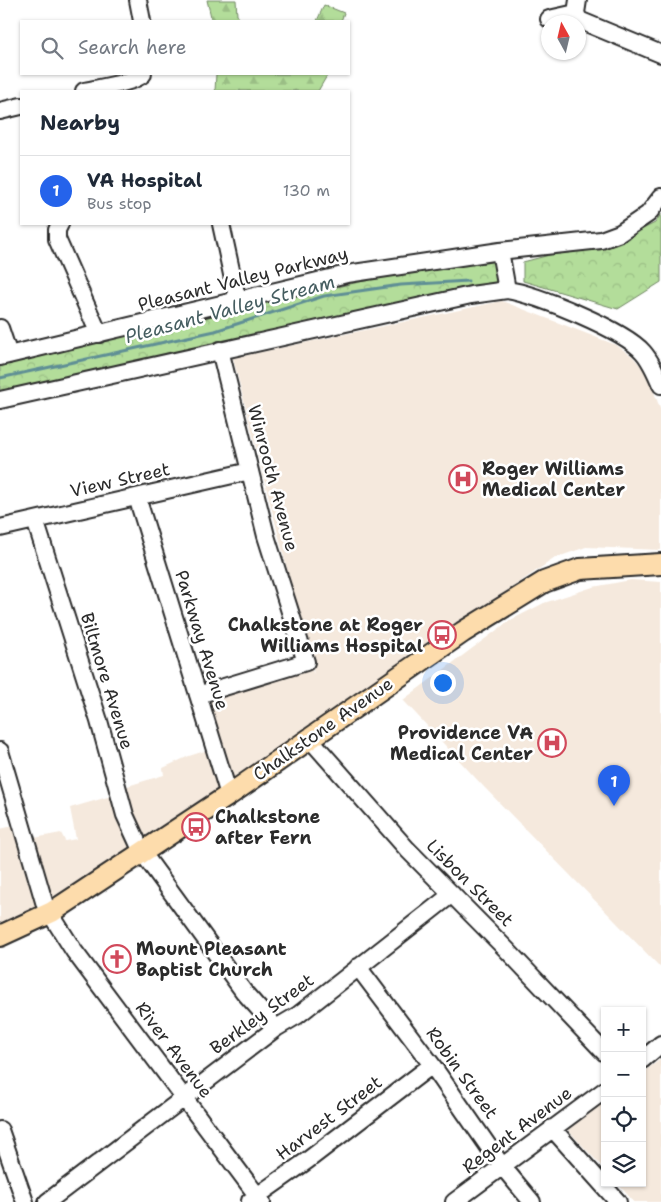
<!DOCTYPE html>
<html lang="en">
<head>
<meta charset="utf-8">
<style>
  :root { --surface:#fff; --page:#f2f2f3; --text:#1f2937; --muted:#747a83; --line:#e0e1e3; --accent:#2563eb }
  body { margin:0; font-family:"Shantell Sans",sans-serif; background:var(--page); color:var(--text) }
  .controls { position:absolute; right:15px; bottom:15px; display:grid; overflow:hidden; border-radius:0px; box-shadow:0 1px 4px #0004 }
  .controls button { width:45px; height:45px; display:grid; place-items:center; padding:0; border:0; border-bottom:1px solid var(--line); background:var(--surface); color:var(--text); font:25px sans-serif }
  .compass { position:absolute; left:541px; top:15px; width:45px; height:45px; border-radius:50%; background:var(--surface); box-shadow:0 1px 4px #0004; rotate:352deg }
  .you { position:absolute; left:442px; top:682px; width:18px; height:18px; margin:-12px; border:4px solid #fff; border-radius:50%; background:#1a73e8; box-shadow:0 0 0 8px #1a73e833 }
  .badge { display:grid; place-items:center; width:32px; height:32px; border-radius:50%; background:var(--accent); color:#fff; font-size:16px; font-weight:700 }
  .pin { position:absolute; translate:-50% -41px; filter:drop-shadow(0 1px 2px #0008) }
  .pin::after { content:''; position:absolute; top:26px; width:18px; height:15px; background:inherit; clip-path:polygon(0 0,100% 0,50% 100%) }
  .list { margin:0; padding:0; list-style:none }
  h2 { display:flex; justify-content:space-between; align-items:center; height:65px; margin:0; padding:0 20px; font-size:21px }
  h2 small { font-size:16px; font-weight:400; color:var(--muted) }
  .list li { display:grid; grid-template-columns:32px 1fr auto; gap:15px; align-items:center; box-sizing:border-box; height:70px; padding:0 20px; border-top:1px solid var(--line) }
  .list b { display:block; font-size:19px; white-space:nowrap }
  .list p { margin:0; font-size:16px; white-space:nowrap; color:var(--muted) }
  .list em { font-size:16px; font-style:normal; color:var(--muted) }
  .icon { flex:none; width:28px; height:28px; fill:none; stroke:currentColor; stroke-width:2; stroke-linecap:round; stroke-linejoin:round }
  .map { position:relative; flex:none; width:661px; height:1202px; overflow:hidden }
  .search { position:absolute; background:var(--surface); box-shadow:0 1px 4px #0004; left:20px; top:20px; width:330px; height:55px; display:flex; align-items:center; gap:12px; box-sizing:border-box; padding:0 18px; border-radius:0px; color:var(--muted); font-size:19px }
  .panel { position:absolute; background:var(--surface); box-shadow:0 1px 4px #0004; left:20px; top:90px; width:330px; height:135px; border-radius:0px }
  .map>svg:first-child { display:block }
</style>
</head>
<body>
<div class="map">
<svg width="661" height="1202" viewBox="0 0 661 1202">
  <defs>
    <pattern id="forest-firs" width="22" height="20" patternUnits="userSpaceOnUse" patternTransform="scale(1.25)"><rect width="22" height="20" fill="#b3dd9a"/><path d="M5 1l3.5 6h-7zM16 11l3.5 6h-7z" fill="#9abe85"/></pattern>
    <pattern id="park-crowns" width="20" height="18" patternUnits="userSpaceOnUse" patternTransform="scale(1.25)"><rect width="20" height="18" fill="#b3dd9a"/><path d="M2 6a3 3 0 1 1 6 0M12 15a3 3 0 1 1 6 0" fill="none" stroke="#9abe85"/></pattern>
  </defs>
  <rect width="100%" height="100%" fill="#fff"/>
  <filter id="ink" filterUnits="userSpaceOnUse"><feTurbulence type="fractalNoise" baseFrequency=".02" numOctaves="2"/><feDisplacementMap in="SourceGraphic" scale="10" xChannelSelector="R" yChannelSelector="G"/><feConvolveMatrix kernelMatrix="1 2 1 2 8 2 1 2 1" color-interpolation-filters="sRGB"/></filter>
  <g filter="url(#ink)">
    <path fill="#f5e9dd" d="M 502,301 L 616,345 L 632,356 L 647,373 L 661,411 L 661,550 L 586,547 L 555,558 L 331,711 L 337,724 L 0,940 L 0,829 L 22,824 L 29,839 L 61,833 L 65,841 L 76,839 L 70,808 L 118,794 L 121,788 L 164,775 L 163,768 L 189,756 L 214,748 L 203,700 L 246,690 L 283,672 L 305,657 L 314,674 L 233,358 Z
      M 631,580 L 661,582 L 661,968 L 483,786 L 403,700 L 509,621 L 544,603 L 593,587 Z
      M 661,1059 L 661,1202 L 634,1202 L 617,1183 L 642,1183 L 642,1073 Z
      M 605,1101 L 605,1170 L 567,1129 Z"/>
    <path fill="url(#forest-firs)" stroke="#6f8462" d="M 207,0 L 236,0 L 237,15 L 241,21 L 212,21 Z
      M 324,5 L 344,13 L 341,21 L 317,21 Z
      M 216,74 L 328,74 L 318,91 L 215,91 Z"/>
    <path fill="url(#park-crowns)" stroke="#6f8462" d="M 661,214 L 661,282 L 618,309 L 523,281 L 523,262 L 580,247 L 600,250 L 655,223 Z
      M 500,251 L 498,291 L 0,403 L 0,361 Z"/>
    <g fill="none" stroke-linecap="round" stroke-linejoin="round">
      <path stroke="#5f8f95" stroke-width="3" d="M 0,378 L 215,331 L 324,296 L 401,285 L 468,281"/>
      <defs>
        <path id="minor" d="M 138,0 L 142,21
          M 578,0 L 576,13 L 579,20 L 661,54
          M 549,19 L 576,13
          M 84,91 C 98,88 134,83 143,74
          M 0,111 L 21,106
          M 60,224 L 57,230 L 57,239 L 99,334
          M 221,224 L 238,302
          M 500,251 L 507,290 C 536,294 624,330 643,352 C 651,361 656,373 661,385
          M 0,328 L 9,355
          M 0,357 L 347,274 L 500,251 L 601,240 L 620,233 L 648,214 L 661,197
          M 0,400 L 471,295 L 507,290
          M 137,497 L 229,795
          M 35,520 L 99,721 L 125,815 L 142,852 L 244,992 L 276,1028
          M 0,528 L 250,471
          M 198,695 L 306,662 L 266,536 L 220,350
          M 310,739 L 407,849 L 506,949 L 605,1053
          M 0,751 L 45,905 L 74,951 L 262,1202
          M 358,967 L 432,1065 L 502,1166 L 532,1202
          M 642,1060 L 661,1044
          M 552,1128 L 618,1202
          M 0,1130 L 25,1202
          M 250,1201 L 308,1160 L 432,1065
          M 47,1202 L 276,1028 L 298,1015 L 452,894
          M 454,1202 L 605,1090"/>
        <path id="major" d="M 0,936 L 52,912 L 229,795 L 463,632 L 544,582 L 580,569 L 661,564"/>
      </defs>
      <use href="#minor" stroke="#2b2b2b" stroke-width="20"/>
      <use href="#major" stroke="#2b2b2b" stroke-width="24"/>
      <use href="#minor" stroke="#fff" stroke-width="16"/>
      <use href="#major" stroke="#fddcac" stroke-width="20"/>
    </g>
  </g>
  <defs>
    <symbol id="hospital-ring" viewBox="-11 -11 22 22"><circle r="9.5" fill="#fff" stroke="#d1495b" stroke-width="1.5"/><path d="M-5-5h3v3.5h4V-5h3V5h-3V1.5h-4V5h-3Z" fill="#d1495b"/></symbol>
    <symbol id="bus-ring" viewBox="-11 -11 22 22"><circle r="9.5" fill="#fff" stroke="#d1495b" stroke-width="1.5"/><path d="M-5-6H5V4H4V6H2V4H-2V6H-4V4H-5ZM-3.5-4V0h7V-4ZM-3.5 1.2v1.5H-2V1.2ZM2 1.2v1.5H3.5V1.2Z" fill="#d1495b"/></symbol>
    <symbol id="church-ring" viewBox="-11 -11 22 22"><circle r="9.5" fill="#fff" stroke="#d1495b" stroke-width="1.5"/><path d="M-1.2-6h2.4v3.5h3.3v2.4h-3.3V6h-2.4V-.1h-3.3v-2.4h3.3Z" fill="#d1495b"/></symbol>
  </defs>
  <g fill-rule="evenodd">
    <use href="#hospital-ring" x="447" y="463" width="32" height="32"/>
    <use href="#bus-ring" x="426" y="619" width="32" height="32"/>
    <use href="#hospital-ring" x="536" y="727" width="32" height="32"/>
    <use href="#bus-ring" x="180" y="811" width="32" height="32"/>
    <use href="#church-ring" x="101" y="943" width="32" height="32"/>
  </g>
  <g text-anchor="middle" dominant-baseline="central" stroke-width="5" stroke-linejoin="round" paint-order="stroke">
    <g font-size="18" fill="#2b2b2b" stroke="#fff">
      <text transform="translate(243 279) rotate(-14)">Pleasant Valley Parkway</text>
      <text transform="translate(273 478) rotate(75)">Winrooth Avenue</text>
      <text transform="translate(120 480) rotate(-13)">View Street</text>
      <text transform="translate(202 640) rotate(73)">Parkway Avenue</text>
      <text transform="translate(107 681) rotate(73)">Biltmore Avenue</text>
      <text transform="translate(323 729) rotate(-35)">Chalkstone Avenue</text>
      <text transform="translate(470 883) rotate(45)">Lisbon Street</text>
      <text transform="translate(262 1014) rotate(-36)">Berkley Street</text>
      <text transform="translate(174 1050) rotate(53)">River Avenue</text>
      <text transform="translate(462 1073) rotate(54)">Robin Street</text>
      <text transform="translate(329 1118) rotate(-37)">Harvest Street</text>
      <text transform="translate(517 1130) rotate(-37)">Regent Avenue</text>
    </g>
    <g font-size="18" font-weight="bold" fill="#2b2b2b" stroke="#fff" text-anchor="start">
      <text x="482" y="469">Roger Williams<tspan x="482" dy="21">Medical Center</tspan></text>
      <text x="423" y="625" text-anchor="end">Chalkstone at Roger<tspan x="423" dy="21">Williams Hospital</tspan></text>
      <text x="533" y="733" text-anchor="end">Providence VA<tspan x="533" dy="21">Medical Center</tspan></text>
      <text x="215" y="817">Chalkstone<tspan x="215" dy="21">after Fern</tspan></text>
      <text x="136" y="949">Mount Pleasant<tspan x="136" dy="21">Baptist Church</tspan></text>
    </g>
    <g font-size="19" font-style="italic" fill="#455d60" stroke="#fff">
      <text transform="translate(230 309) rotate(-15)">Pleasant Valley Stream</text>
    </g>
  </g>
</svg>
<div class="controls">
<button>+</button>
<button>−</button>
<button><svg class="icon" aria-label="locate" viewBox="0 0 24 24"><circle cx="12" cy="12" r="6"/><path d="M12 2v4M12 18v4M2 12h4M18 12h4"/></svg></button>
<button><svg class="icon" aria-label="layers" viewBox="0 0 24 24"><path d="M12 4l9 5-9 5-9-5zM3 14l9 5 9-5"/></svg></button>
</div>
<svg class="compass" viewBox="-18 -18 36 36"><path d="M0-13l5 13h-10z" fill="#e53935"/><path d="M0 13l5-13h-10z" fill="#747a83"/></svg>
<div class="you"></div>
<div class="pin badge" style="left:614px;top:806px">1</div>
<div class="search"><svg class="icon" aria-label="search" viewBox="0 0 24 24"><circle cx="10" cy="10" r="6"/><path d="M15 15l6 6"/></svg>Search here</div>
<section class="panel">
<h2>Nearby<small></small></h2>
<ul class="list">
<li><span class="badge">1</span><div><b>VA Hospital</b><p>Bus stop</p></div><em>130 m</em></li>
</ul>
</section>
</div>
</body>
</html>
